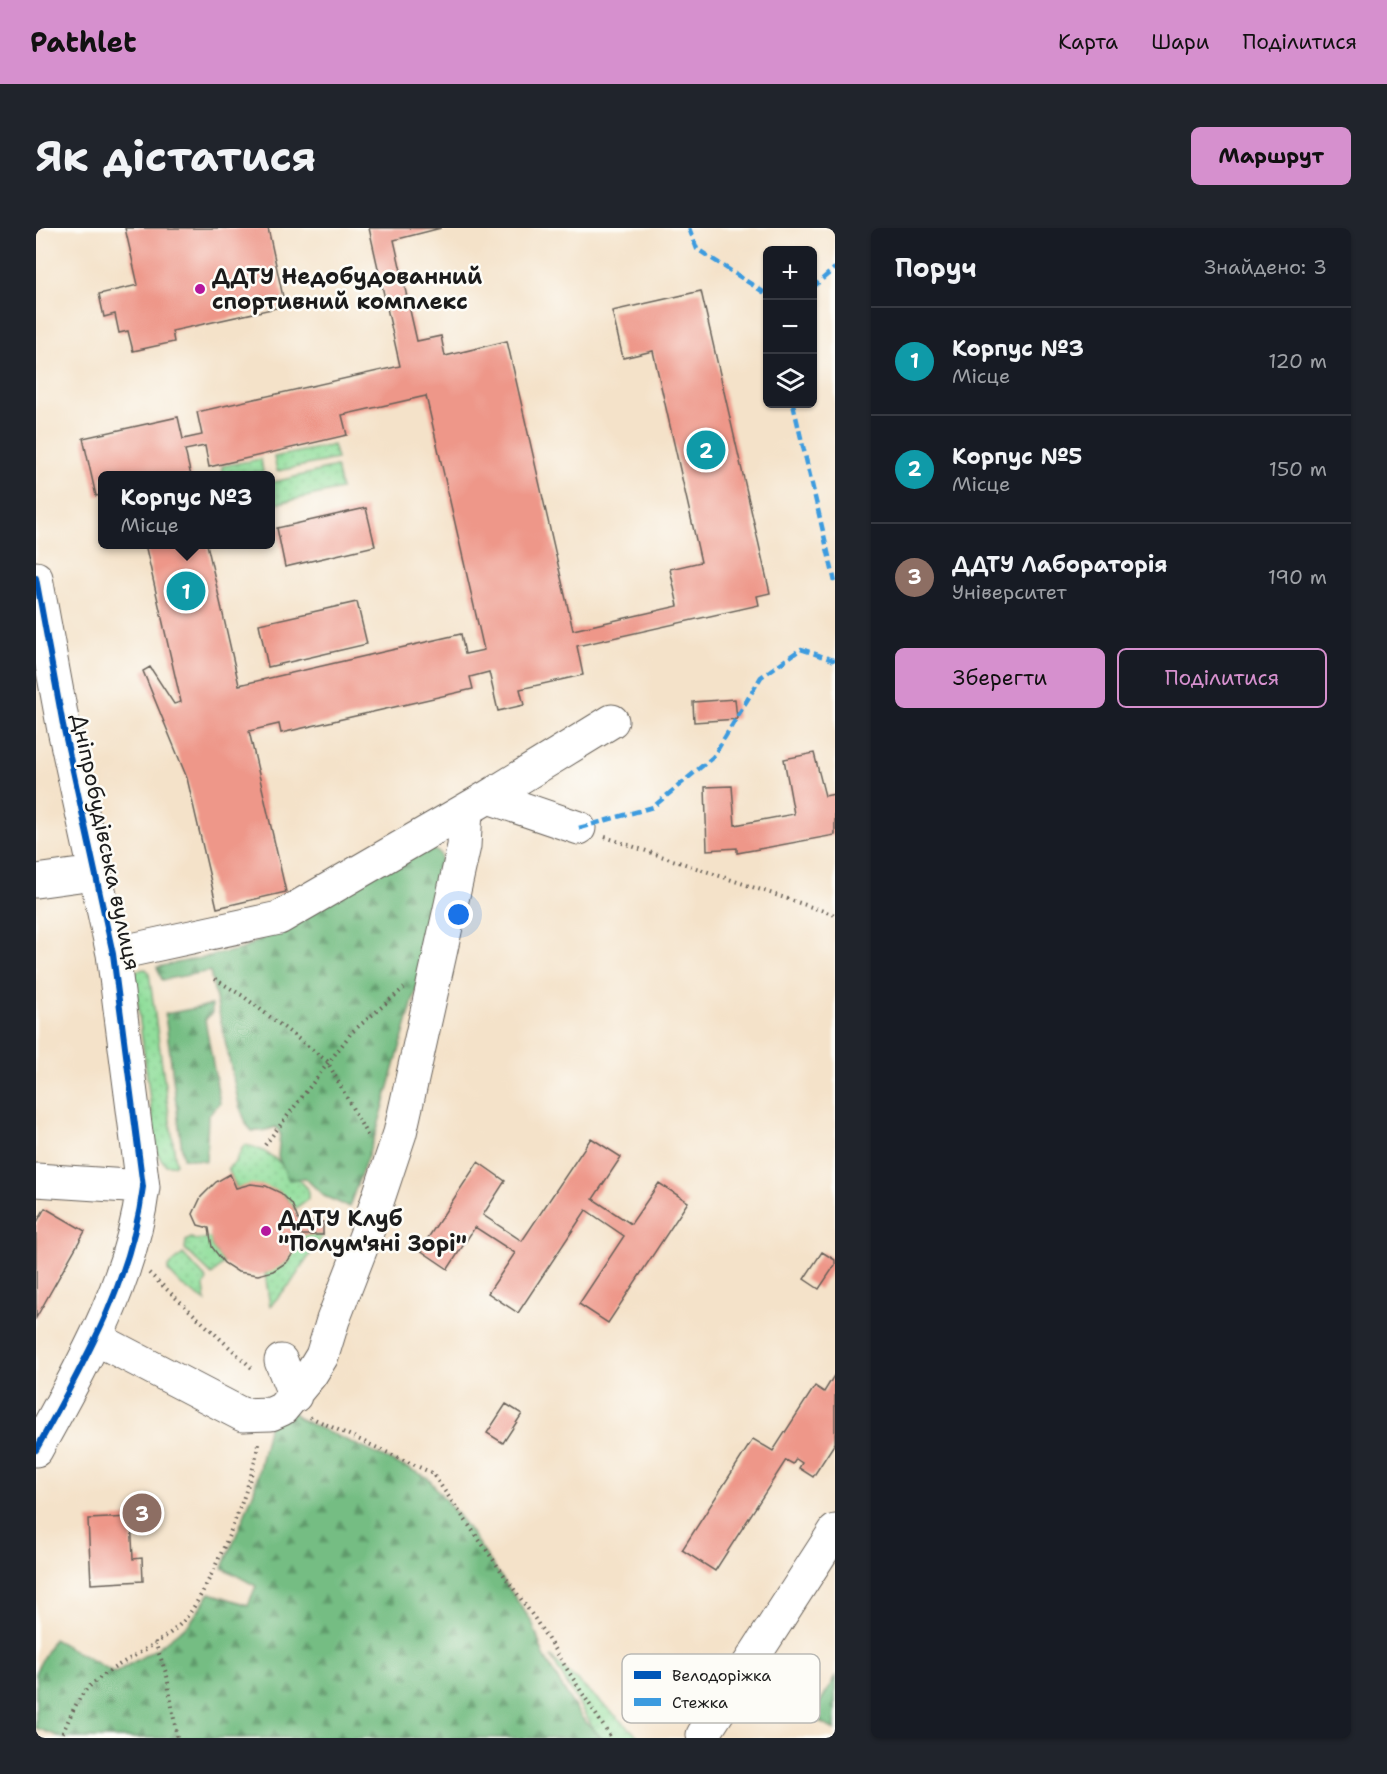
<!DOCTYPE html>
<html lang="uk">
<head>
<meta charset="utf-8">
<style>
  :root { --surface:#171b24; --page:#20242c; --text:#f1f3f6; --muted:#9ea1a6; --line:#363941; --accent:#d690ce }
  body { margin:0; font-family:"Shantell Sans",sans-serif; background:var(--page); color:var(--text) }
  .controls { position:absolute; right:18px; top:18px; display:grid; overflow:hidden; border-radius:9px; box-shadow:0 2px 4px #0004 }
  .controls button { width:54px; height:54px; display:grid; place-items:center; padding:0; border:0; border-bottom:2px solid var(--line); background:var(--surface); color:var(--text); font:30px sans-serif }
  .you { position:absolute; left:423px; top:687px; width:21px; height:21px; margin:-15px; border:4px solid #fff; border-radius:50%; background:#1a73e8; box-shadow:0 0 0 9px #1a73e833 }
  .badge { display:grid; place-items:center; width:39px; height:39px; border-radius:50%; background:var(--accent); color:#fff; font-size:20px; font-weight:700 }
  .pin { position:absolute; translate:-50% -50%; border:3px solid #fff; box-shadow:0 2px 6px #0006 }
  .popup { position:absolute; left:62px; top:243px; width:177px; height:78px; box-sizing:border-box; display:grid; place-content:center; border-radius:9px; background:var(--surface); filter:drop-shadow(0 2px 4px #0005); font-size:20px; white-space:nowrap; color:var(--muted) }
  .popup b { font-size:22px; color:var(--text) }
  .popup::after { content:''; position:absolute; left:50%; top:100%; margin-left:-12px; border:12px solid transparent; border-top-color:var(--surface) }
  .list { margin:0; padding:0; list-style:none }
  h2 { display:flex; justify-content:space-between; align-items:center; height:78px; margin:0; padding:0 24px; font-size:26px }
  h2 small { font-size:20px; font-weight:400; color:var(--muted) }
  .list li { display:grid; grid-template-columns:39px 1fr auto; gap:18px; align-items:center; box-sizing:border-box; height:108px; padding:0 24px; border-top:2px solid var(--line) }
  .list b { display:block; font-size:22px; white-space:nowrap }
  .list p { margin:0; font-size:20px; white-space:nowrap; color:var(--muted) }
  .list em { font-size:20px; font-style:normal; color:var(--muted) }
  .actions { display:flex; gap:12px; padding:18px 24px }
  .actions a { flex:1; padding:14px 0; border:2px solid var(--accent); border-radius:9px; text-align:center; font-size:21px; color:var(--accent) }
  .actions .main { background:var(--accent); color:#111 }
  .icon { flex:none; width:33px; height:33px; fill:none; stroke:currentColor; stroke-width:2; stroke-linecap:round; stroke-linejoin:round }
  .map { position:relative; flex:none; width:799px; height:1510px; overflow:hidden; border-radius:9px }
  header { display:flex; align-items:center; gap:36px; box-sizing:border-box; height:84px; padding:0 30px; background:var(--accent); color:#111 }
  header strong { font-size:28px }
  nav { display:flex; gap:33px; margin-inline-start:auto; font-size:21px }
  .intro { display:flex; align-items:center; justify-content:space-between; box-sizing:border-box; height:144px; padding:0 36px }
  h1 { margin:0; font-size:42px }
  .button { padding:15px 27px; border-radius:9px; background:var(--accent); color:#111; font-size:21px; font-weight:700 }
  main { display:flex; gap:36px; padding:0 36px }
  aside { flex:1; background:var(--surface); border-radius:9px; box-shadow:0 2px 4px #0004 }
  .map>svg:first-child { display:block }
</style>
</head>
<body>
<header>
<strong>Pathlet</strong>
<nav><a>Карта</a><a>Шари</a><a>Поділитися</a></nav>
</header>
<div class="intro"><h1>Як дістатися</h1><a class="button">Маршрут</a></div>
<main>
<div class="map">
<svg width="799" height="1510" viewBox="0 0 799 1510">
  <defs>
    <pattern id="grass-dots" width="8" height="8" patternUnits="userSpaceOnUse" patternTransform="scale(1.5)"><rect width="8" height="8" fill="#91de9b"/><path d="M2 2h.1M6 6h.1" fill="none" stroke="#7cbe85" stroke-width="1.8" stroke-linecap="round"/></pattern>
    <pattern id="forest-firs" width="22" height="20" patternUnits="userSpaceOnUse" patternTransform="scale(1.5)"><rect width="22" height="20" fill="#74bd83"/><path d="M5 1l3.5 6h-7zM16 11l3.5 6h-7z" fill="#5e996a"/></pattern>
  </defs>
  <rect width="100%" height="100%" fill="#fdfcf7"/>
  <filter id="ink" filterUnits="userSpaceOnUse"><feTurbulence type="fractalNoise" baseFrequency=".0167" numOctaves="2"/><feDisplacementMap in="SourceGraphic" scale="12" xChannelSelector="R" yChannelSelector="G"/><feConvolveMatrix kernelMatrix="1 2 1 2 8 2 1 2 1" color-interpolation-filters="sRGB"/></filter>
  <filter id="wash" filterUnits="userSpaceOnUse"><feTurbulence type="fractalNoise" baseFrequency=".008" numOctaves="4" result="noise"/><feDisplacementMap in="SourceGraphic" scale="24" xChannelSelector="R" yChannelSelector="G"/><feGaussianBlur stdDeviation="1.35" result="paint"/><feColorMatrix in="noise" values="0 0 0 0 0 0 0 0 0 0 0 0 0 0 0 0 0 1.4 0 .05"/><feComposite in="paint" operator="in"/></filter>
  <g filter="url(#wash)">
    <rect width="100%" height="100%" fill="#f4e2c9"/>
    <path fill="url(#grass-dots)" stroke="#567d5c" stroke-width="1.5" d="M 297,217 L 301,231 L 241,243 L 238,229 Z
      M 225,231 L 227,244 L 187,247 L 186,238 Z
      M 300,239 L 305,261 L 234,277 L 234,255 Z
      M 110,741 L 113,745 L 140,935 L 137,937 L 130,937 L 121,926 L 98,747 L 102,742 Z
      M 208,917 C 233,919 254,945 272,961 L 272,971 L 258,981 C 247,958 222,955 200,960 L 192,940 L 199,934 Z
      M 264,1007 L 287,1007 L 255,1055 L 234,1078 L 229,1045 L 251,1034 Z
      M 155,1010 L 159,1012 L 175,1010 L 176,1019 L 188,1035 L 176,1047 L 149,1021 L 150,1013 Z
      M 147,1026 L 171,1052 L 168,1058 L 170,1074 L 145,1057 L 132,1043 L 132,1039 Z
      M 515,1429 L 604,1510 L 563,1510 Z"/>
    <path fill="url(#forest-firs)" stroke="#486c50" stroke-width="1.5" d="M 390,616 L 404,626 L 410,654 L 341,902 L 313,979 L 288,968 L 269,950 L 253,952 L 242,929 L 244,905 L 240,899 L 227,903 L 216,903 L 211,897 L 203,877 L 174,743 L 126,752 L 121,739 L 207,721 Z
      M 176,777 L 176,785 L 169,792 L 184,875 L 172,887 L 170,933 L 147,930 L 129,786 Z
      M 256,1183 L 264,1191 L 391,1249 L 428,1295 L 496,1394 L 508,1428 L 532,1469 L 546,1490 L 566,1510 L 27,1510 L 0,1500 L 0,1443 L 17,1411 L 79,1445 L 120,1421 L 154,1395 L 174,1365 L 212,1377 L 220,1358 L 187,1340 L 218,1263 L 233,1196 Z
      M 799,1449 L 799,1502 L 775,1490 Z"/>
    <g id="blocks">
      <path fill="#ee9789" d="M 89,0 L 232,0 L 249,78 L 136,103 L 138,114 L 97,123 L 92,103 L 83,105 L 79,86 L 68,89 L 63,66 L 102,57 Z
        M 333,0 L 405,0 L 358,12 L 381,113 L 405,108 L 409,128 L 471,113 L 537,402 L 642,378 L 634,341 L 665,334 L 617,123 L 587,130 L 576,83 L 665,63 L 734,365 L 721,368 L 723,377 L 541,418 L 547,447 L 484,461 L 488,477 L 462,483 L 453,444 L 434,449 L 437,461 L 245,505 L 243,496 L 213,503 L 250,664 L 181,680 L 151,550 L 107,443 L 114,439 L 138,476 L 145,474 L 109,316 L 171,316 L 203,457 L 425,406 L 429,426 L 448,422 L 390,168 L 306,187 L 311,207 L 173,239 L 169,218 L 149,222 L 155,248 L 66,248 L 66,267 L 60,268 L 47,210 L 142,189 L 147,211 L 166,207 L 161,184 L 364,138 Z
        M 330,280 L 339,318 L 249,339 L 241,300 Z
        M 321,374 L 331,416 L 232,439 L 223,396 Z
        M 699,471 L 701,491 L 658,494 L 657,474 Z
        M 778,525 L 789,568 L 799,566 L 799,607 L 701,625 L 701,620 L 671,622 L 669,559 L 696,558 L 699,597 L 758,586 L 748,531 Z
        M 555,910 L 585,929 L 557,971 L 595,996 L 623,955 L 652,974 L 572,1095 L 543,1076 L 588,1008 L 550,982 L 482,1085 L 452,1065 L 479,1025 L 439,999 L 412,1041 L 384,1022 L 442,934 L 469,953 L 447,987 L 486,1013 Z
        M 194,946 L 200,960 L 215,956 L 230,958 L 245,965 L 256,976 L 263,994 L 287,994 L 287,1007 L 264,1007 L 260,1021 L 251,1034 L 237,1043 L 222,1047 L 202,1044 L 188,1035 L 176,1019 L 173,1000 L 162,997 L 157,986 L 165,969 L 180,954 Z
        M 9,980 L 49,1003 L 0,1090 L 0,996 Z
        M 786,1024 L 799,1032 L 799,1037 L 783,1061 L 768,1051 Z
        M 799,1146 L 799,1215 L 777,1249 L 763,1240 L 766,1235 L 760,1231 L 757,1236 L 750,1232 L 679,1343 L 646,1322 L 717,1211 L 737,1223 L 779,1158 L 788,1164 Z
        M 470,1176 L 486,1186 L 467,1215 L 451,1205 Z
        M 95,1289 L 97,1331 L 106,1330 L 107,1353 L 55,1356 L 52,1291 Z
        M667 1450a10 10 0 1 1 20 0a10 10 0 1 1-20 0Z"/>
    </g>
  </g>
  <g filter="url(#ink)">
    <use href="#blocks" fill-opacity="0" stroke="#686159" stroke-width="1.5"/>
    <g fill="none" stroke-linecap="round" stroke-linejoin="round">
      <defs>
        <path id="minor" d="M 0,350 L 27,497 L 77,726 L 107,959 C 95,1055 46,1138 0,1222
          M 452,569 L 576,493
          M 0,653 L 58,645
          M 77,726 L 243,690 L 452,569 L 543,600
          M 0,952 L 107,959
          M 61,1111 L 207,1187 L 235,1186 L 246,1181 L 275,1146 L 286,1128 L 297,1092 L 330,1007 L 364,905 L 428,618 L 430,582
          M 245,1133 L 259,1168
          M 667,1507 L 799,1303"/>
      </defs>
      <use href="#minor" stroke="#686159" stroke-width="35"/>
      <path stroke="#686159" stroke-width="4" stroke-dasharray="1.5 4.5" stroke-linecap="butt" d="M 569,609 L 799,687
        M 179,751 L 207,768 L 291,833 L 332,909
        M 229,917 L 316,804 L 368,760
        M 113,1045 L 218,1142
        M 274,1189 L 396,1245 L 499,1391 L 575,1510
        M 119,1414 L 131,1448 L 141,1510
        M 24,1510 C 32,1495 39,1474 50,1462 C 78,1433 126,1419 150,1390 C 172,1364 222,1246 222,1213"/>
      <use href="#minor" stroke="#fff" stroke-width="33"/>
      <path stroke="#3c9bdf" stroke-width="4.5" stroke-dasharray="9 4.5" stroke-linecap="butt" d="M 653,0 L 661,21 L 732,67
        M 776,60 L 799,40
        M 757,176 L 799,354
        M 543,600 L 617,579 L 677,529 L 725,449 L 765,421 L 797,432 L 799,436"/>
      <defs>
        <path id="cycleway" d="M 0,350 L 27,497 L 77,726 L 107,959 C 95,1055 46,1138 0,1222"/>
      </defs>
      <use href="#cycleway" stroke="#fdfcf7" stroke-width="10"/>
      <use href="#cycleway" stroke="#0057b8" stroke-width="6"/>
    </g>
  </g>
  <g fill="#b5179e" stroke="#fdfcf7" stroke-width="2">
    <circle cx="164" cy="61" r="6"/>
    <circle cx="230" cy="1003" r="6"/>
  </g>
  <g text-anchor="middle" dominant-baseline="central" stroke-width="5" stroke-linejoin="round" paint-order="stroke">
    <g font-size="22" font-weight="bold" fill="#1c1c1c" stroke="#fdfcf7" text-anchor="start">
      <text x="176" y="48">ДДТУ Недобудованний<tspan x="176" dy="25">спортивний комплекс</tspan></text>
      <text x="242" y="990">ДДТУ Клуб<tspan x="242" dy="25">"Полум'яні Зорі"</tspan></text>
    </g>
    <g font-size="22" fill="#1c1c1c" stroke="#fdfcf7">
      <text transform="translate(70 614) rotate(78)">Дніпробудівська вулиця</text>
    </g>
  </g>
  <rect x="586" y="1426" width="198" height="69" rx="9" fill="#fdfcf7" stroke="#bab9b5" stroke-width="1.5"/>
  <rect x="598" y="1443" width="27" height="8" fill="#0057b8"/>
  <rect x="598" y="1470" width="27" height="8" fill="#3c9bdf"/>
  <g font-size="16" fill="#1c1c1c">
    <text x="636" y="1453">Велодоріжка</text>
    <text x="636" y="1480">Стежка</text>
  </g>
</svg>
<div class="controls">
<button>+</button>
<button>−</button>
<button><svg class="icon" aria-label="layers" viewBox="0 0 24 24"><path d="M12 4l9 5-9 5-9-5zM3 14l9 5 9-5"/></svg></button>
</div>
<div class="you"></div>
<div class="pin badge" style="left:150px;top:363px;background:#0f9aa8">1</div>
<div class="popup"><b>Корпус №3</b>Місце</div>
<div class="pin badge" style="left:670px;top:222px;background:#0f9aa8">2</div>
<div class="pin badge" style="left:106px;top:1285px;background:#8d6e63">3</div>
</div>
<aside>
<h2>Поруч<small>Знайдено: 3</small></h2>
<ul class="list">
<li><span class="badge" style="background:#0f9aa8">1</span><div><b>Корпус №3</b><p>Місце</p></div><em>120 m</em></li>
<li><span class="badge" style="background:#0f9aa8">2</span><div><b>Корпус №5</b><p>Місце</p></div><em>150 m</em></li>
<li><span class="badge" style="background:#8d6e63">3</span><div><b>ДДТУ Лабораторія</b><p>Університет</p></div><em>190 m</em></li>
</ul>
<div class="actions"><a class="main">Зберегти</a><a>Поділитися</a></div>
</aside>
</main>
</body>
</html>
